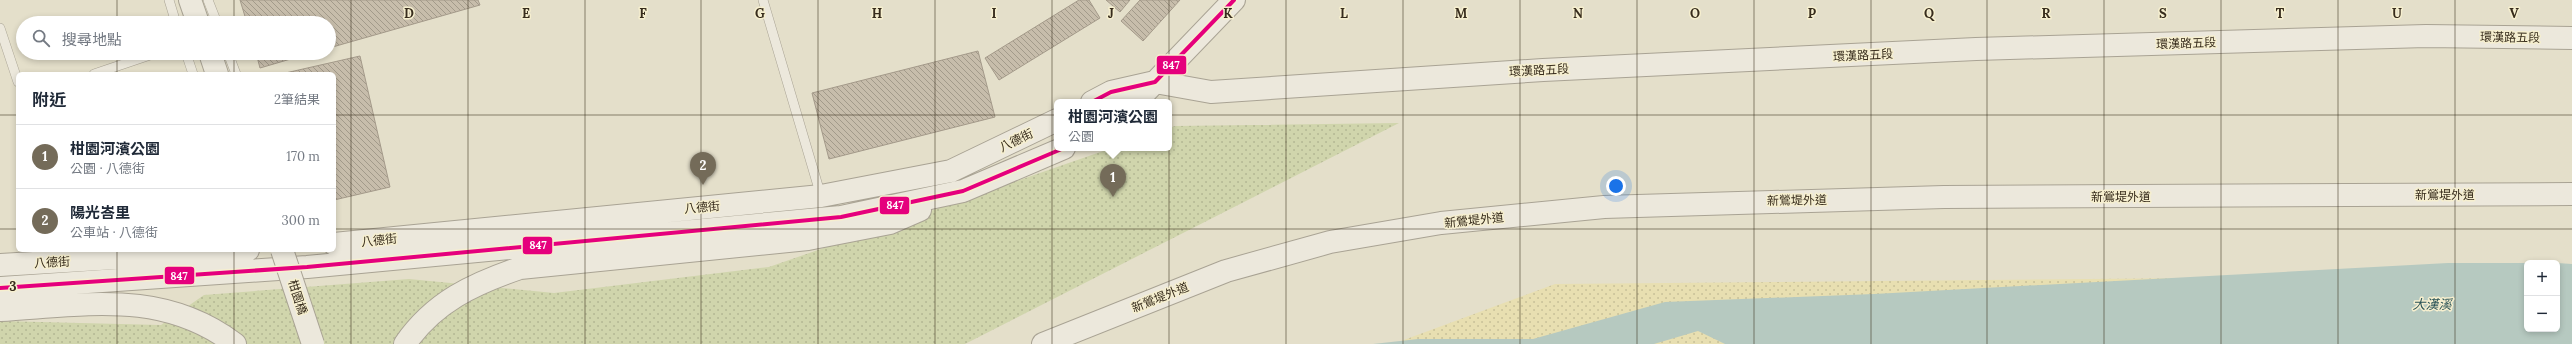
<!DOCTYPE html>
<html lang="zh-TW">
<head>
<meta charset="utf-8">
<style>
  :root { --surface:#fff; --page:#f6f6f7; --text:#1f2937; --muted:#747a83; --line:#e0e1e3; --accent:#746b59 }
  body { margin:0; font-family:Lora,"Noto Sans TC",serif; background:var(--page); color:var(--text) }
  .controls { position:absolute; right:12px; bottom:12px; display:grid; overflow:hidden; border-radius:6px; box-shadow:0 2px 6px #0003 }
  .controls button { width:36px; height:36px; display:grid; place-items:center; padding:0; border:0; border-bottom:1px solid var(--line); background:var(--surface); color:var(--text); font:20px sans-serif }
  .you { position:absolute; left:1616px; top:186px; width:14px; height:14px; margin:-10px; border:3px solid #fff; border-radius:50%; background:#1a73e8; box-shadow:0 0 0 6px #1a73e833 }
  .badge { display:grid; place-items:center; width:26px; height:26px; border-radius:50%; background:var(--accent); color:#fff; font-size:13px; font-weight:700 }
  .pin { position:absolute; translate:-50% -33px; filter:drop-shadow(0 1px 2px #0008) }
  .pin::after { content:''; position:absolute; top:21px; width:14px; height:12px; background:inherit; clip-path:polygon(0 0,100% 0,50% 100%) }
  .popup { position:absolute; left:1054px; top:99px; width:118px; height:52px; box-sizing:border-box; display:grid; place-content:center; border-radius:6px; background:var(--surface); filter:drop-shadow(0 1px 3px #0005); font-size:13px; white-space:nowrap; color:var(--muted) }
  .popup b { font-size:15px; color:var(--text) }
  .popup::after { content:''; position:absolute; left:50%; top:100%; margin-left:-8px; border:8px solid transparent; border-top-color:var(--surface) }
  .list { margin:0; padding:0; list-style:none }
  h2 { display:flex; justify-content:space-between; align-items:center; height:52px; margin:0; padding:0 16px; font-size:17px }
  h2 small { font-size:13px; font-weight:400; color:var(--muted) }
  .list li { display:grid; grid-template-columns:26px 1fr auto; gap:12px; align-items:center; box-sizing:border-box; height:64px; padding:0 16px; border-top:1px solid var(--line) }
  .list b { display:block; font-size:15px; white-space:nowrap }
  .list p { margin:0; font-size:13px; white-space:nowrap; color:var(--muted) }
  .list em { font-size:13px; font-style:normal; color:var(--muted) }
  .icon { flex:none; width:22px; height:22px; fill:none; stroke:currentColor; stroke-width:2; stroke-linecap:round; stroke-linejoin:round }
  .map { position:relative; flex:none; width:2572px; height:344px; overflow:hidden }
  .search { position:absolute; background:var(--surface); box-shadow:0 2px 6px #0003; left:16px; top:16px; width:320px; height:44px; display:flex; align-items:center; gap:10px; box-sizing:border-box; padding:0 14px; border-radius:22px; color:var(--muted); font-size:15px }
  .panel { position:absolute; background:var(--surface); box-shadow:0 2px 6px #0003; left:16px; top:72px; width:320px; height:180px; border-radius:6px }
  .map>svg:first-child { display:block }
</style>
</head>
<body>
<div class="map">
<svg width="2572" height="344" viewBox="0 0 2572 344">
  <defs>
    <pattern id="grass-dots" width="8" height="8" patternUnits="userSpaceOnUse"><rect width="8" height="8" fill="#d0d5ac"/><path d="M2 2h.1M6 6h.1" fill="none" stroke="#b3b793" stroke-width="1.8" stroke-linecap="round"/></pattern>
    <pattern id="sand-dots" width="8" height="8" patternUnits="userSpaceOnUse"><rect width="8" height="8" fill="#e8dfb1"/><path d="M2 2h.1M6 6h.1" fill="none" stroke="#c8c098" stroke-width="1.8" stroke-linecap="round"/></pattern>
    <pattern id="building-back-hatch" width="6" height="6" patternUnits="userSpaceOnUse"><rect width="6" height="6" fill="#c7bdab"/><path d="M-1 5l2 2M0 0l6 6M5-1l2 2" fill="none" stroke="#a29a8a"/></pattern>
  </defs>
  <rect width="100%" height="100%" fill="#e4dfca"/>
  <path fill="url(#grass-dots)" d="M 1399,123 L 965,344 L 0,344 L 0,321 L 161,325 L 204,295 L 409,279 L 554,293 L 769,267 L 1112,148 L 1169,148 L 1169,128 L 1175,126 Z"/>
  <path fill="url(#sand-dots)" d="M 2527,275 L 2527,329 L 2557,329 L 2572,344 L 1393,344 L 1555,284 Z"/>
  <path fill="#b6c9c0" d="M 2448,263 L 2527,263 L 2527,329 L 2557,329 L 2557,263 L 2572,264 L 2572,344 L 1725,344 L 1698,331 L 1654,344 L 1373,344 L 1418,339 L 1533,339 L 1665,302 L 1874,294 Z"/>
  <path fill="url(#building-back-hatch)" stroke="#a49a8a" d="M 240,0 L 478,0 L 480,5 L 329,48 L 329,23 L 247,23 Z
    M 1079,0 L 1089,0 L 1100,18 L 999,80 L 985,58 Z
    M 1106,0 L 1130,0 L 1120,12 Z
    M 1140,0 L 1180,0 L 1143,41 L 1121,21 Z
    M 978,51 L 995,117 L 829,159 L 812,93 Z
    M 256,53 L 311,53 L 260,68 Z
    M 360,56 L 390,187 L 334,200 L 334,74 L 281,74 Z"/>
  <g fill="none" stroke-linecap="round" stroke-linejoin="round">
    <defs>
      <path id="service" d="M 169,0 L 176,23
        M 208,0 L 217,23
        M 763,0 L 821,196
        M 0,28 L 18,82
        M 186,53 L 193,74
        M 228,53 L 236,74
        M 94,74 L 156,53"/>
      <path id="tertiary" d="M 190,0 L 198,23
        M 210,53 L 217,74
        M 1092,102 L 1111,92 L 1155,82 L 1211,92 L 1543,70 L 1976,49 L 2426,36 L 2572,38
        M 1136,102 L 1234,0
        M 334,244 L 821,196 L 951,171 L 1057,120
        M 0,265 L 248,250
        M 0,288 L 307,267 L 841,217 L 963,191 L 1064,148
        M 0,310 C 86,305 162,289 235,344
        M 405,344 C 434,302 473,284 520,268 L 808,239 L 890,223 L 920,210
        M 1043,344 L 1226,271 L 1330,242 L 1441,223 L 1604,207 L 1944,197 L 2572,194"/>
    </defs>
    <use href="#service" stroke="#a9a394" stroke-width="10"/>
    <use href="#tertiary" stroke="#a9a394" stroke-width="24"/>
    <use href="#service" stroke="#ece8dc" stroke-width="9"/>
    <use href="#tertiary" stroke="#ece8dc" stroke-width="22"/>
    <defs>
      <path id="tertiary-bridge" d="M 282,250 L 313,344"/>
    </defs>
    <use href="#tertiary-bridge" stroke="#a9a394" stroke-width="24" stroke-linecap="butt"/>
    <use href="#tertiary-bridge" stroke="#ece8dc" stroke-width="22"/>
    <defs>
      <path id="bus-1" d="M 1092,102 L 1111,92 L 1155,82 L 1234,0
        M 0,288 L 307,267 L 841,217 L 963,191 L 1064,148"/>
    </defs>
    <use href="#bus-1" stroke="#f6efcf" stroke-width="7"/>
    <use href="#bus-1" stroke="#e5007d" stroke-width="4"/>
  </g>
  <path fill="none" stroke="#372c1c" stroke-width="1" stroke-opacity="0.55" d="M 117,0 L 117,23M 234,0 L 234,23M 351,0 L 351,344M 468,0 L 468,344M 585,0 L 585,344M 701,0 L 701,344M 818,0 L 818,344M 935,0 L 935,344M 1052,0 L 1052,344M 1169,0 L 1169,344M 1286,0 L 1286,344M 1403,0 L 1403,344M 1520,0 L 1520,344M 1637,0 L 1637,344M 1754,0 L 1754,344M 1871,0 L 1871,344M 1987,0 L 1987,344M 2104,0 L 2104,344M 2221,0 L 2221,344M 2338,0 L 2338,344M 2455,0 L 2455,344M 117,53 L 117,74M 234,53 L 234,74M 0,115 L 18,115M 334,115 L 2572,115M 0,229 L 18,229M 334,229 L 2572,229M 117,250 L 117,344M 234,250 L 234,344"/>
  <g text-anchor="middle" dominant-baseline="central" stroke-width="3" stroke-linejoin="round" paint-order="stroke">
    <g font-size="12" fill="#372c1c" stroke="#f6efcf">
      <text transform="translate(2510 37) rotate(1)">環漢路五段</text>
      <text transform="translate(2186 43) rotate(-2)">環漢路五段</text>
      <text transform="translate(1863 55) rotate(-3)">環漢路五段</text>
      <text transform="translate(1539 70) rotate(-3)">環漢路五段</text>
      <text transform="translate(1016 140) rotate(-26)">八德街</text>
      <text x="2445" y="194">新鶯堤外道</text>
      <text x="2121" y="196">新鶯堤外道</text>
      <text transform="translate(1797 200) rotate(-1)">新鶯堤外道</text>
      <text transform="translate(702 207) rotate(-5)">八德街</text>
      <text transform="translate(1474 220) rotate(-6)">新鶯堤外道</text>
      <text transform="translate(379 240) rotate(-6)">八德街</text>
      <text transform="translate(52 262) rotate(-3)">八德街</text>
      <text transform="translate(298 297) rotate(72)">柑園橋</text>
      <text transform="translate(1160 297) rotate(-22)">新鶯堤外道</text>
    </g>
    <g font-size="13" font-style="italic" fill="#2b5457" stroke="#f6efcf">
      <text x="2432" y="304">大漢溪</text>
    </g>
  </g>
  <g font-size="13" text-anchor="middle" font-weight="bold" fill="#372c1c" stroke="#f6efcf" stroke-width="3" stroke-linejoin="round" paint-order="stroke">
    <text x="409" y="18">D</text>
    <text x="526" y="18">E</text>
    <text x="643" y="18">F</text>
    <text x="760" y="18">G</text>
    <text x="877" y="18">H</text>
    <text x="994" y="18">I</text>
    <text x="1111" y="18">J</text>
    <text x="1228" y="18">K</text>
    <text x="1344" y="18">L</text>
    <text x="1461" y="18">M</text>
    <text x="1578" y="18">N</text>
    <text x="1695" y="18">O</text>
    <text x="1812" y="18">P</text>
    <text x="1929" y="18">Q</text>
    <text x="2046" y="18">R</text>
    <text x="2163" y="18">S</text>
    <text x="2280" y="18">T</text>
    <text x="2397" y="18">U</text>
    <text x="2514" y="18">V</text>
    <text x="13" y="291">3</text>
  </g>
  <g stroke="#f6efcf" stroke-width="1.5">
    <rect x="1156" y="55" width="31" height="20" rx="4" fill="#e5007d"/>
    <rect x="879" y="196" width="31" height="19" rx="4" fill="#e5007d"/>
    <rect x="522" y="236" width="31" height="19" rx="4" fill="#e5007d"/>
    <rect x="164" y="266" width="31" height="19" rx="4" fill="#e5007d"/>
  </g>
  <g font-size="11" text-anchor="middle" font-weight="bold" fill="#fff">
    <text x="1171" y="69">847</text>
    <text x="895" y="209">847</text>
    <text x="538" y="249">847</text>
    <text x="179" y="280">847</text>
  </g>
</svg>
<div class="controls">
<button>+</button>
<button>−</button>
</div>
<div class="you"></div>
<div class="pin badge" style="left:1113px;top:197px">1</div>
<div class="popup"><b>柑園河濱公園</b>公園</div>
<div class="pin badge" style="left:703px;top:185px">2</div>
<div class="search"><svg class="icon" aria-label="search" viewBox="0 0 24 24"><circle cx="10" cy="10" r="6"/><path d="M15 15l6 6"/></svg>搜尋地點</div>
<section class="panel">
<h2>附近<small>2筆結果</small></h2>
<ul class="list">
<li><span class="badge">1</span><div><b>柑園河濱公園</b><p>公園 · 八德街</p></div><em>170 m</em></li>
<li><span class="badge">2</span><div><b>陽光峇里</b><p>公車站 · 八德街</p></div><em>300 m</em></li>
</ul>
</section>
</div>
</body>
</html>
